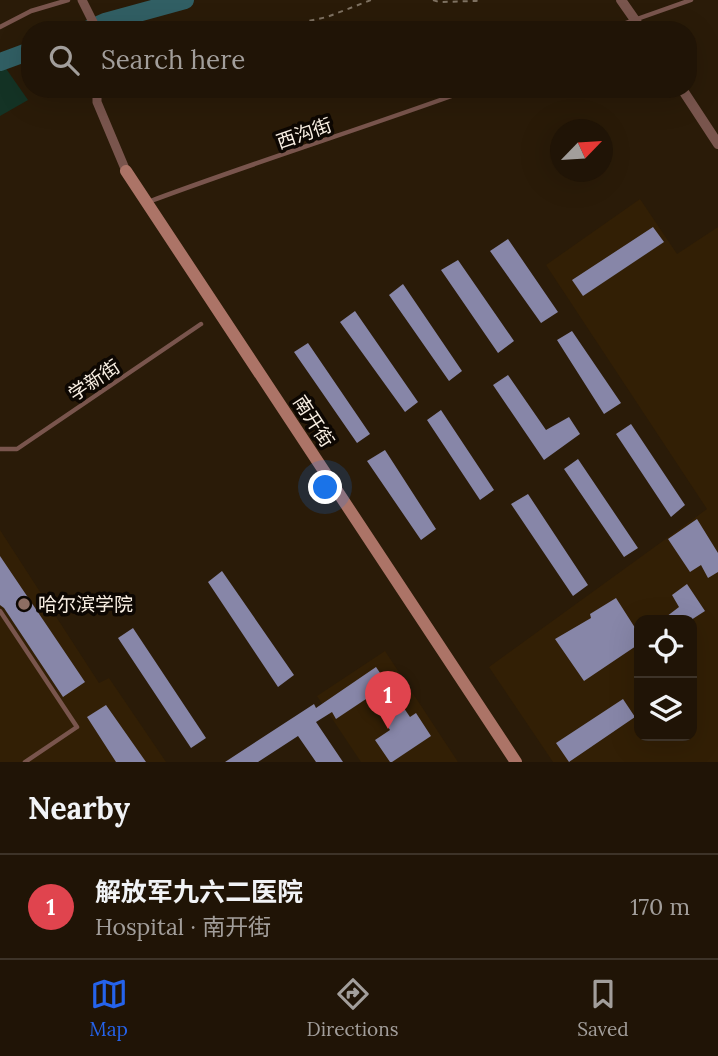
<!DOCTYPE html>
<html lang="en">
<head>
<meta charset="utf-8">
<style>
  :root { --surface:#201406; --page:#2d2114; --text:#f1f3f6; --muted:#a29e9b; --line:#3d3328; --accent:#2563eb }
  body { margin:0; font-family:Lora,"Noto Sans SC",serif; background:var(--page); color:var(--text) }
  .controls { position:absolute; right:21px; bottom:21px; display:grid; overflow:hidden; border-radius:14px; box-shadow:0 7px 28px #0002 }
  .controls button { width:63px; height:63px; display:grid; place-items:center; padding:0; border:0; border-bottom:2px solid var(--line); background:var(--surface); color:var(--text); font:35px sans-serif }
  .compass { position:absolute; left:550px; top:119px; width:63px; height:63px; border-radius:50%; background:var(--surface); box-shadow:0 7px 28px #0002; rotate:65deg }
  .you { position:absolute; left:326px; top:488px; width:24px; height:24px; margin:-18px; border:5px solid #fff; border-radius:50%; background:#1a73e8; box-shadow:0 0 0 10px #1a73e833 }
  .badge { display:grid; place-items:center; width:46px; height:46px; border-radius:50%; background:var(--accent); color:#fff; font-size:23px; font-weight:700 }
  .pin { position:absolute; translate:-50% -58px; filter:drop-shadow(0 2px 4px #0008) }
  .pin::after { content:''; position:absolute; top:37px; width:24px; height:21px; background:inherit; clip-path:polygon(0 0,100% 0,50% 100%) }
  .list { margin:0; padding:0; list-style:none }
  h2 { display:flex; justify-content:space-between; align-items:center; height:91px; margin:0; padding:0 28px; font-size:30px }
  h2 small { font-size:23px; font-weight:400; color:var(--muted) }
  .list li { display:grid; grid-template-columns:46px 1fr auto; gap:21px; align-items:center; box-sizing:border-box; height:105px; padding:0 28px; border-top:2px solid var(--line) }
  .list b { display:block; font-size:26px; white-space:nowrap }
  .list p { margin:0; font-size:23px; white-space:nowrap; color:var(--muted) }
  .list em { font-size:23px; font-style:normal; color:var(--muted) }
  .icon { flex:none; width:38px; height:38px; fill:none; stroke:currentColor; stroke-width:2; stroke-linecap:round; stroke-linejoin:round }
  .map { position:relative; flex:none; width:718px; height:762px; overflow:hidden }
  .search { position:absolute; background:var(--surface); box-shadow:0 7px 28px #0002; left:21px; right:21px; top:21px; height:77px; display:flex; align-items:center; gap:18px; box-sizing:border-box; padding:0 24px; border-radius:28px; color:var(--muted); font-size:26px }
  .sheet { height:196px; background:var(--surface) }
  nav { display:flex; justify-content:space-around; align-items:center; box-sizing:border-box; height:98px; border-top:2px solid var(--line); background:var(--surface); font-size:19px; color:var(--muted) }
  nav a { display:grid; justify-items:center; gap:4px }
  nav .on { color:var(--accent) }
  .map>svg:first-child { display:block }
</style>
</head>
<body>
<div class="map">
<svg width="718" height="762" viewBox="0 0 718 762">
  <rect width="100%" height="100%" fill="#2a1b08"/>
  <path fill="#321f05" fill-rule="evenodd" d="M 640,199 L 677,254 L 718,227 L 718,762 L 553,762 L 489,667 L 707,509 L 546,265 ZM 639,620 L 692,620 L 692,736 L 639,736 Z
    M 0,530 L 99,683 L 109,678 L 166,762 L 0,762 Z
    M 385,651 L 458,762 L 361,762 L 317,696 Z"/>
  <path fill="#143325" d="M 0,60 L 28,100 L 0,116 Z"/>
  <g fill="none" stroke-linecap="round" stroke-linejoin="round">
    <path stroke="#315f64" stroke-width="18" d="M 87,30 L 105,22 L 185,0
      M 0,62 L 30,51"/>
  </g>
  <path fill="#8786a8" d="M 653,227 L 664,242 L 583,296 L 572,280 Z
    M 508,239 L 558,312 L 541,323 L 490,251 Z
    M 458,260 L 514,341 L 498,353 L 441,270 Z
    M 403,284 L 462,371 L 449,381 L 389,295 Z
    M 355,311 L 418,402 L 405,412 L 340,322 Z
    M 572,331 L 621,403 L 604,414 L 557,340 Z
    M 308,343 L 370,434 L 357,443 L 294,352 Z
    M 508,375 L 546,430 L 569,417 L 580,434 L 544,460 L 493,385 Z
    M 441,410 L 494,490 L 480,500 L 427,420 Z
    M 631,424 L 685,505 L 671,517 L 616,434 Z
    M 385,450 L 436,529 L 421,540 L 367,461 Z
    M 578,459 L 638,548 L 624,557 L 564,469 Z
    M 528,494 L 588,585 L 573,596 L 511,504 Z
    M 697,519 L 718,553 L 718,572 L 708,578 L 701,565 L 690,572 L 668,539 Z
    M 0,556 L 85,682 L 63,697 L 4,608 L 0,605 Z
    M 222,571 L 294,675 L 278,687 L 208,582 Z
    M 687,584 L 705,611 L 691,620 L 662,620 L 679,607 L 672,595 Z
    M 616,598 L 639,634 L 639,644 L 584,681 L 555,639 L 591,618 L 590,614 Z
    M 133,628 L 206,738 L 191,748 L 118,638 Z
    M 376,667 L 410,717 L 416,713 L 431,736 L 392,762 L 390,762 L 375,740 L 390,730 L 369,697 L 336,719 L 332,712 L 316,722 L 343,762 L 316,762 L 298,736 L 258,762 L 225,762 L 314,704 L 316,708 Z
    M 623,699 L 635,717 L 569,762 L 556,743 Z
    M 106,705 L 146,762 L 116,762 L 87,717 Z"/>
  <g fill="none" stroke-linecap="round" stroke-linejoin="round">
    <path stroke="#7e7161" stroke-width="2" stroke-dasharray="5 5" stroke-linecap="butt" d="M 433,0 L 439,2 L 476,1 L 478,0
      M 281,30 L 295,24 L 327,17 L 371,0"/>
    <path stroke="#79554d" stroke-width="4.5" d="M 0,27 L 31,11 L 68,0
      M 606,30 L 691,0
      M 148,202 C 255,162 364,128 471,89
      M 0,449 L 17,449 L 201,324
      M 0,611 L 77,727 L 25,762"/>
    <path stroke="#79554d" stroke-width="9" d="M 82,0 L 97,30
      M 97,89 L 97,102 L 126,171"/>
    <path stroke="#79554d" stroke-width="10" d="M 621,0 L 642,30
      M 682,89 L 718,144"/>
    <path stroke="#ac7467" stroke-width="12" d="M 126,171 L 516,762"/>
  </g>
  <circle fill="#8d6e63" stroke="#0d0702" stroke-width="2.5" cx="24" cy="604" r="7"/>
  <g text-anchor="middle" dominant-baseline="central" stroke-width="7" stroke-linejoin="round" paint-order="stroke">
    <g font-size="19" fill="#f9efe3" stroke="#0d0702">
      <text transform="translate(304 133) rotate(-19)">西沟街</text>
      <text transform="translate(94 380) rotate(-34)">学新街</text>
      <text transform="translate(314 421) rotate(57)">南开街</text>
    </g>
    <g font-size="19" fill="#f9efe3" stroke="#0d0702" text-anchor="start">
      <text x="38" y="604">哈尔滨学院</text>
    </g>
  </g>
</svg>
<div class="controls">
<button><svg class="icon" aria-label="locate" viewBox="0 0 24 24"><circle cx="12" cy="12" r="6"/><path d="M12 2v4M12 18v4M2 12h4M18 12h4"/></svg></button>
<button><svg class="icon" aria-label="layers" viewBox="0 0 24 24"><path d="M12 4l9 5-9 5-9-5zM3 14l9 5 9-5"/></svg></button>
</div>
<svg class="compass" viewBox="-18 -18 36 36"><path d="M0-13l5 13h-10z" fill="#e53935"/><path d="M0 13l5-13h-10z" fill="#a29e9b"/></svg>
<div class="you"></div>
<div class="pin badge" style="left:388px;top:729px;background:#e0444e">1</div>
<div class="search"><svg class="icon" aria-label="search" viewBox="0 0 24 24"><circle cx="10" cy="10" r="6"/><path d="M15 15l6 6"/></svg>Search here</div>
</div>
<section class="sheet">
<h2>Nearby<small></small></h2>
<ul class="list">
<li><span class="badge" style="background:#e0444e">1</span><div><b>解放军九六二医院</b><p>Hospital · 南开街</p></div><em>170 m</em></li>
</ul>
</section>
<nav>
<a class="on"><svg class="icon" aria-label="map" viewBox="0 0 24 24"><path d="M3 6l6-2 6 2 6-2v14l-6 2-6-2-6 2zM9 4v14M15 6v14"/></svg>Map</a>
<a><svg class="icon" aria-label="directions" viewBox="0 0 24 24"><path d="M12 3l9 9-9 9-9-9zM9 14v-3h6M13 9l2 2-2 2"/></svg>Directions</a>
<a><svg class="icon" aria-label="saved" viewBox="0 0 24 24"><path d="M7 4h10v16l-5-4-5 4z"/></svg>Saved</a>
</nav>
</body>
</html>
